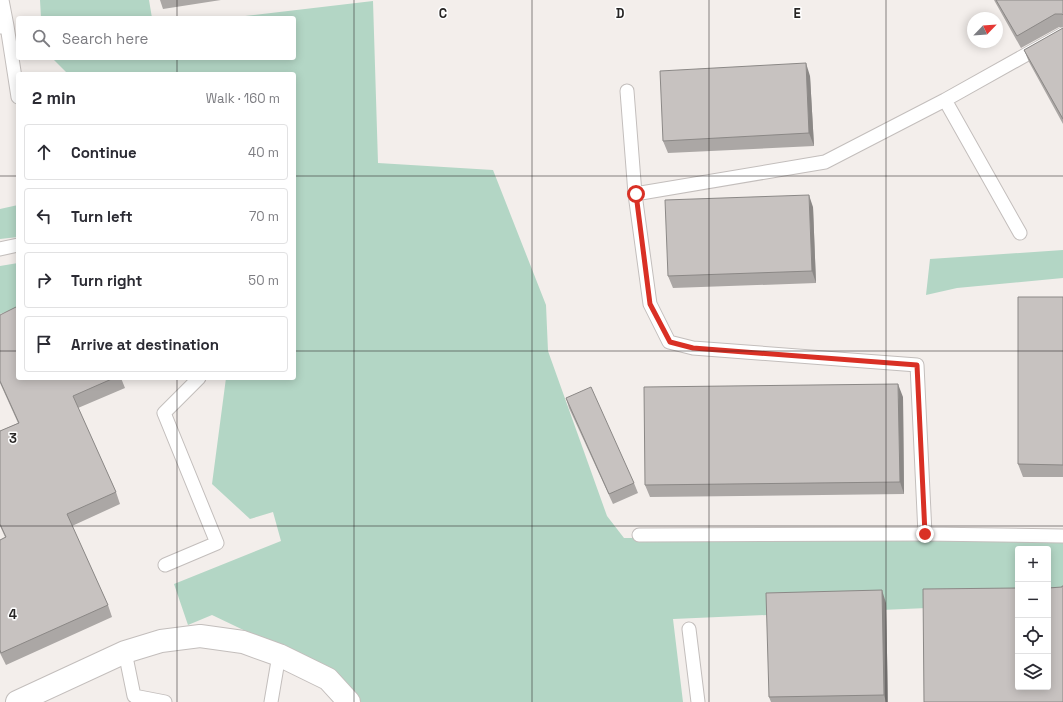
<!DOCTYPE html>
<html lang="en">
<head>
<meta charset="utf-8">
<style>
  :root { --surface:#fff; --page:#f7f7f7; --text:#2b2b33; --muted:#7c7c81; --line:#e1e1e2 }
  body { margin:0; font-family:"Space Grotesk",sans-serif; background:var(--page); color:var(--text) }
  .controls { position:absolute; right:12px; bottom:12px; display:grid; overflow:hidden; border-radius:4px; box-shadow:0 2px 10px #0003 }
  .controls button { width:36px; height:36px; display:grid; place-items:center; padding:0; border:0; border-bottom:1px solid var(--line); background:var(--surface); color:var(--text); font:20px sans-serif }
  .compass { position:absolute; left:967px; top:12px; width:36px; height:36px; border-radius:50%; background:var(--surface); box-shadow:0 2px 10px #0003; rotate:65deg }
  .stop { position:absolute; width:12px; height:12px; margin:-9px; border:3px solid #d93025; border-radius:50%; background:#fff }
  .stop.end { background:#d93025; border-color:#fff; box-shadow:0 1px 4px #0008 }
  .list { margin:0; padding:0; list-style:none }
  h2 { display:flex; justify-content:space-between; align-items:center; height:52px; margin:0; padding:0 16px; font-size:17px }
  h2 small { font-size:13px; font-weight:400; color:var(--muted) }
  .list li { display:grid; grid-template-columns:26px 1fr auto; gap:12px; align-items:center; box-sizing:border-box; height:56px; margin:0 8px 8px; padding:0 8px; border:1px solid var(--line); border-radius:4px }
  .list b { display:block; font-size:15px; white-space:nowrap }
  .list em { font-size:13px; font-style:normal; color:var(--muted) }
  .icon { flex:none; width:22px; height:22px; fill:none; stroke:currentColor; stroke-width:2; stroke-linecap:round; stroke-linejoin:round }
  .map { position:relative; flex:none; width:1063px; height:702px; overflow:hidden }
  .search { position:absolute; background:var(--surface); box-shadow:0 2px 10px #0003; left:16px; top:16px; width:280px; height:44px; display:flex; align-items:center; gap:10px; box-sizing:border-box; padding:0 14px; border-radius:4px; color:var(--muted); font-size:15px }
  .panel { position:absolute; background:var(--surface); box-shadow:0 2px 10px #0003; left:16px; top:72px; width:280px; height:308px; border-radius:4px }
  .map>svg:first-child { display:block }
</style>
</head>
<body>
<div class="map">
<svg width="1063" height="702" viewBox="0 0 1063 702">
  <rect width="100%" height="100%" fill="#f3eeeb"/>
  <path fill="#b3d6c5" d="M 40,0 L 149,0 L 152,18 L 41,18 Z
    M 373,1 L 378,163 L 493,170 L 546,305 L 548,351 L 607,516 L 624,538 L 1063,538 L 1063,602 L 1048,603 L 1048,549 L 1018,549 L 1018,604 L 673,619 L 683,702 L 361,702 L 340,676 L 212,615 L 188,625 L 174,584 L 281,541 L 273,512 L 250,519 L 212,484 L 226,378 L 294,378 L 294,74 L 68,74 L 52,58 L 294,58 L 294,18 L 228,18 Z
    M 18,205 L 18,237 L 0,239 L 0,209 Z
    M 1063,250 L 1063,278 L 957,288 L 926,295 L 930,259 Z
    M 18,263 L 18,308 L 0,314 L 0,266 Z"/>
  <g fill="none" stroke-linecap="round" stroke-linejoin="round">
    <defs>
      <path id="lane" d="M 2,0 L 7,26
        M 0,27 L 7,26 L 18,97
        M 627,91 L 635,194 L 650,304 L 669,342 L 693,348 L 917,365 L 925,534
        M 945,100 L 1020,233
        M 635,194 L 825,162 L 945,100 L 1063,34
        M 0,249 L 18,245
        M 639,535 L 925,534 L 1063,536
        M 165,565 L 217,543 L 164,413 L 199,378
        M 689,629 L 698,702
        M 125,652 L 134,696 L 165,702
        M 271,702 L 279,655"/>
      <path id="street" d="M 17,702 L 125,652 L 161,641 L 200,636 L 243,642 L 279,655 L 328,679 L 349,702"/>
    </defs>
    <use href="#lane" stroke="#c3bebc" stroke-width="15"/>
    <use href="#street" stroke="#c3bebc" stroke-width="24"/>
    <use href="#lane" stroke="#fff" stroke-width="13"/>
    <use href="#street" stroke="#fff" stroke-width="22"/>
  </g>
  <path fill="#aba7a5" d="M 160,0 L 221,0 L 163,9 Z
    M 994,0 L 1063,0 L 1063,27 L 1059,27 L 1021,48 Z
    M 1063,28 L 1063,124 L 1029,62 L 1024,50 Z
    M 810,76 L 814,146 L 668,153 L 663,141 Z
    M 813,207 L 816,283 L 673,288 L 668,276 Z
    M 1063,297 L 1063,477 L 1023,477 L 1018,464 Z
    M 0,315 L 18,378 L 121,378 L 125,388 L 78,408 L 116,492 L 120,504 L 72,526 L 108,605 L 112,617 L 6,665 L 0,653 L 0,540 L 5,537 L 0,526 L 0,431 L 18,423 L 0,383 Z
    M 903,397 L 904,494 L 650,497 L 645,485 Z
    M 566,398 L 634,483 L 638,493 L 613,504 L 569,408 Z
    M 886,603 L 888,702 L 771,702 L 769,697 Z"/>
  <path fill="#8b8886" d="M 806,63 L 810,76 L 814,146 L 809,133 Z
    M 809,195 L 813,207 L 816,283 L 812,271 Z
    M 898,384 L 903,397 L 904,494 L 900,482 Z
    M 882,590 L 886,603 L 888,702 L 886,702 L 884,695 Z"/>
  <path fill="#c7c2c0" stroke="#8b8886" d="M 996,0 L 1063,0 L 1063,15 L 1062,14 L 1055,14 L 1017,36 Z
    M 1063,28 L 1063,119 L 1024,50 Z
    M 806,63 L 809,133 L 663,141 L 660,71 Z
    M 809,195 L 812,271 L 668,276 L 665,200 Z
    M 1018,297 L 1063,297 L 1063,465 L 1018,464 Z
    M 18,306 L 18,378 L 114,378 L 73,396 L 116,492 L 67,514 L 108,605 L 1,653 L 0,650 L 0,540 L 6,537 L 0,524 L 0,431 L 19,423 L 0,381 L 0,315 Z
    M 898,384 L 900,482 L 645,485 L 644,387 Z
    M 591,387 L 634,483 L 609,494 L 566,398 Z
    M 1062,586 L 1063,586 L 1063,702 L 924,702 L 923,589 L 1018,588 L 1018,687 L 1048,687 L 1048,588 L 1062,587 Z
    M 882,590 L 884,695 L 769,697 L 766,593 Z"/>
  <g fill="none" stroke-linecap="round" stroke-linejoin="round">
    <path stroke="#d93025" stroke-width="5" d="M 636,194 L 650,304 L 670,342 L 693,348 L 917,365 L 925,534"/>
  </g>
  <path fill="none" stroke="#282625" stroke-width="1" stroke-opacity="0.55" d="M 177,0 L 177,18M 354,0 L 354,702M 532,0 L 532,702M 709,0 L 709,702M 886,0 L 886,702M 177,58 L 177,74M 0,176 L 18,176M 294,176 L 1063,176M 0,351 L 18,351M 294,351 L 1063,351M 177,378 L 177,702M 0,526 L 1063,526"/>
  <g font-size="13" text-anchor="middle" font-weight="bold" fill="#282625" stroke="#fff" stroke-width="3" stroke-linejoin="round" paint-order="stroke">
    <text x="443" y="18">C</text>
    <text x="620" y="18">D</text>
    <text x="797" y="18">E</text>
    <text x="13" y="443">3</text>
    <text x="13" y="619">4</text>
  </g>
</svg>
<div class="controls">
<button>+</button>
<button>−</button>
<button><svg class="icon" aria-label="locate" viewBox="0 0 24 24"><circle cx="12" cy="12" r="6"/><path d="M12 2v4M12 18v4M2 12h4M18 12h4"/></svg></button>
<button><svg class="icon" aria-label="layers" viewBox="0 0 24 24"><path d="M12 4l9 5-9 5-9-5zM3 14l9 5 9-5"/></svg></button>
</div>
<svg class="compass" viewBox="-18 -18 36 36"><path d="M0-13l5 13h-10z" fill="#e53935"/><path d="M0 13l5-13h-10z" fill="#7c7c81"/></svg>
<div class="stop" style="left:636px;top:194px"></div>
<div class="stop end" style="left:925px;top:534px"></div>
<div class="search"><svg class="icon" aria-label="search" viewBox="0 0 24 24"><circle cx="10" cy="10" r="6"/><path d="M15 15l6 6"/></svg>Search here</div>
<section class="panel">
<h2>2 min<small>Walk · 160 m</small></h2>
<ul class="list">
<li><svg class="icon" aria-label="ahead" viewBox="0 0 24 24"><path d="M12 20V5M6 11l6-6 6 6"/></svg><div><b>Continue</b></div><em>40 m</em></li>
<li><svg class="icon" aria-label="left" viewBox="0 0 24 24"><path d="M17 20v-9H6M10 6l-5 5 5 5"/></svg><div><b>Turn left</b></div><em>70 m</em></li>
<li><svg class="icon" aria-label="right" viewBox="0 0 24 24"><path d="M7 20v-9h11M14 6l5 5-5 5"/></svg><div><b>Turn right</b></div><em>50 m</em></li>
<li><svg class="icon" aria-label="arrive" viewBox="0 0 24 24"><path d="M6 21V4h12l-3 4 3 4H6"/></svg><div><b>Arrive at destination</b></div></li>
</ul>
</section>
</div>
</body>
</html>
